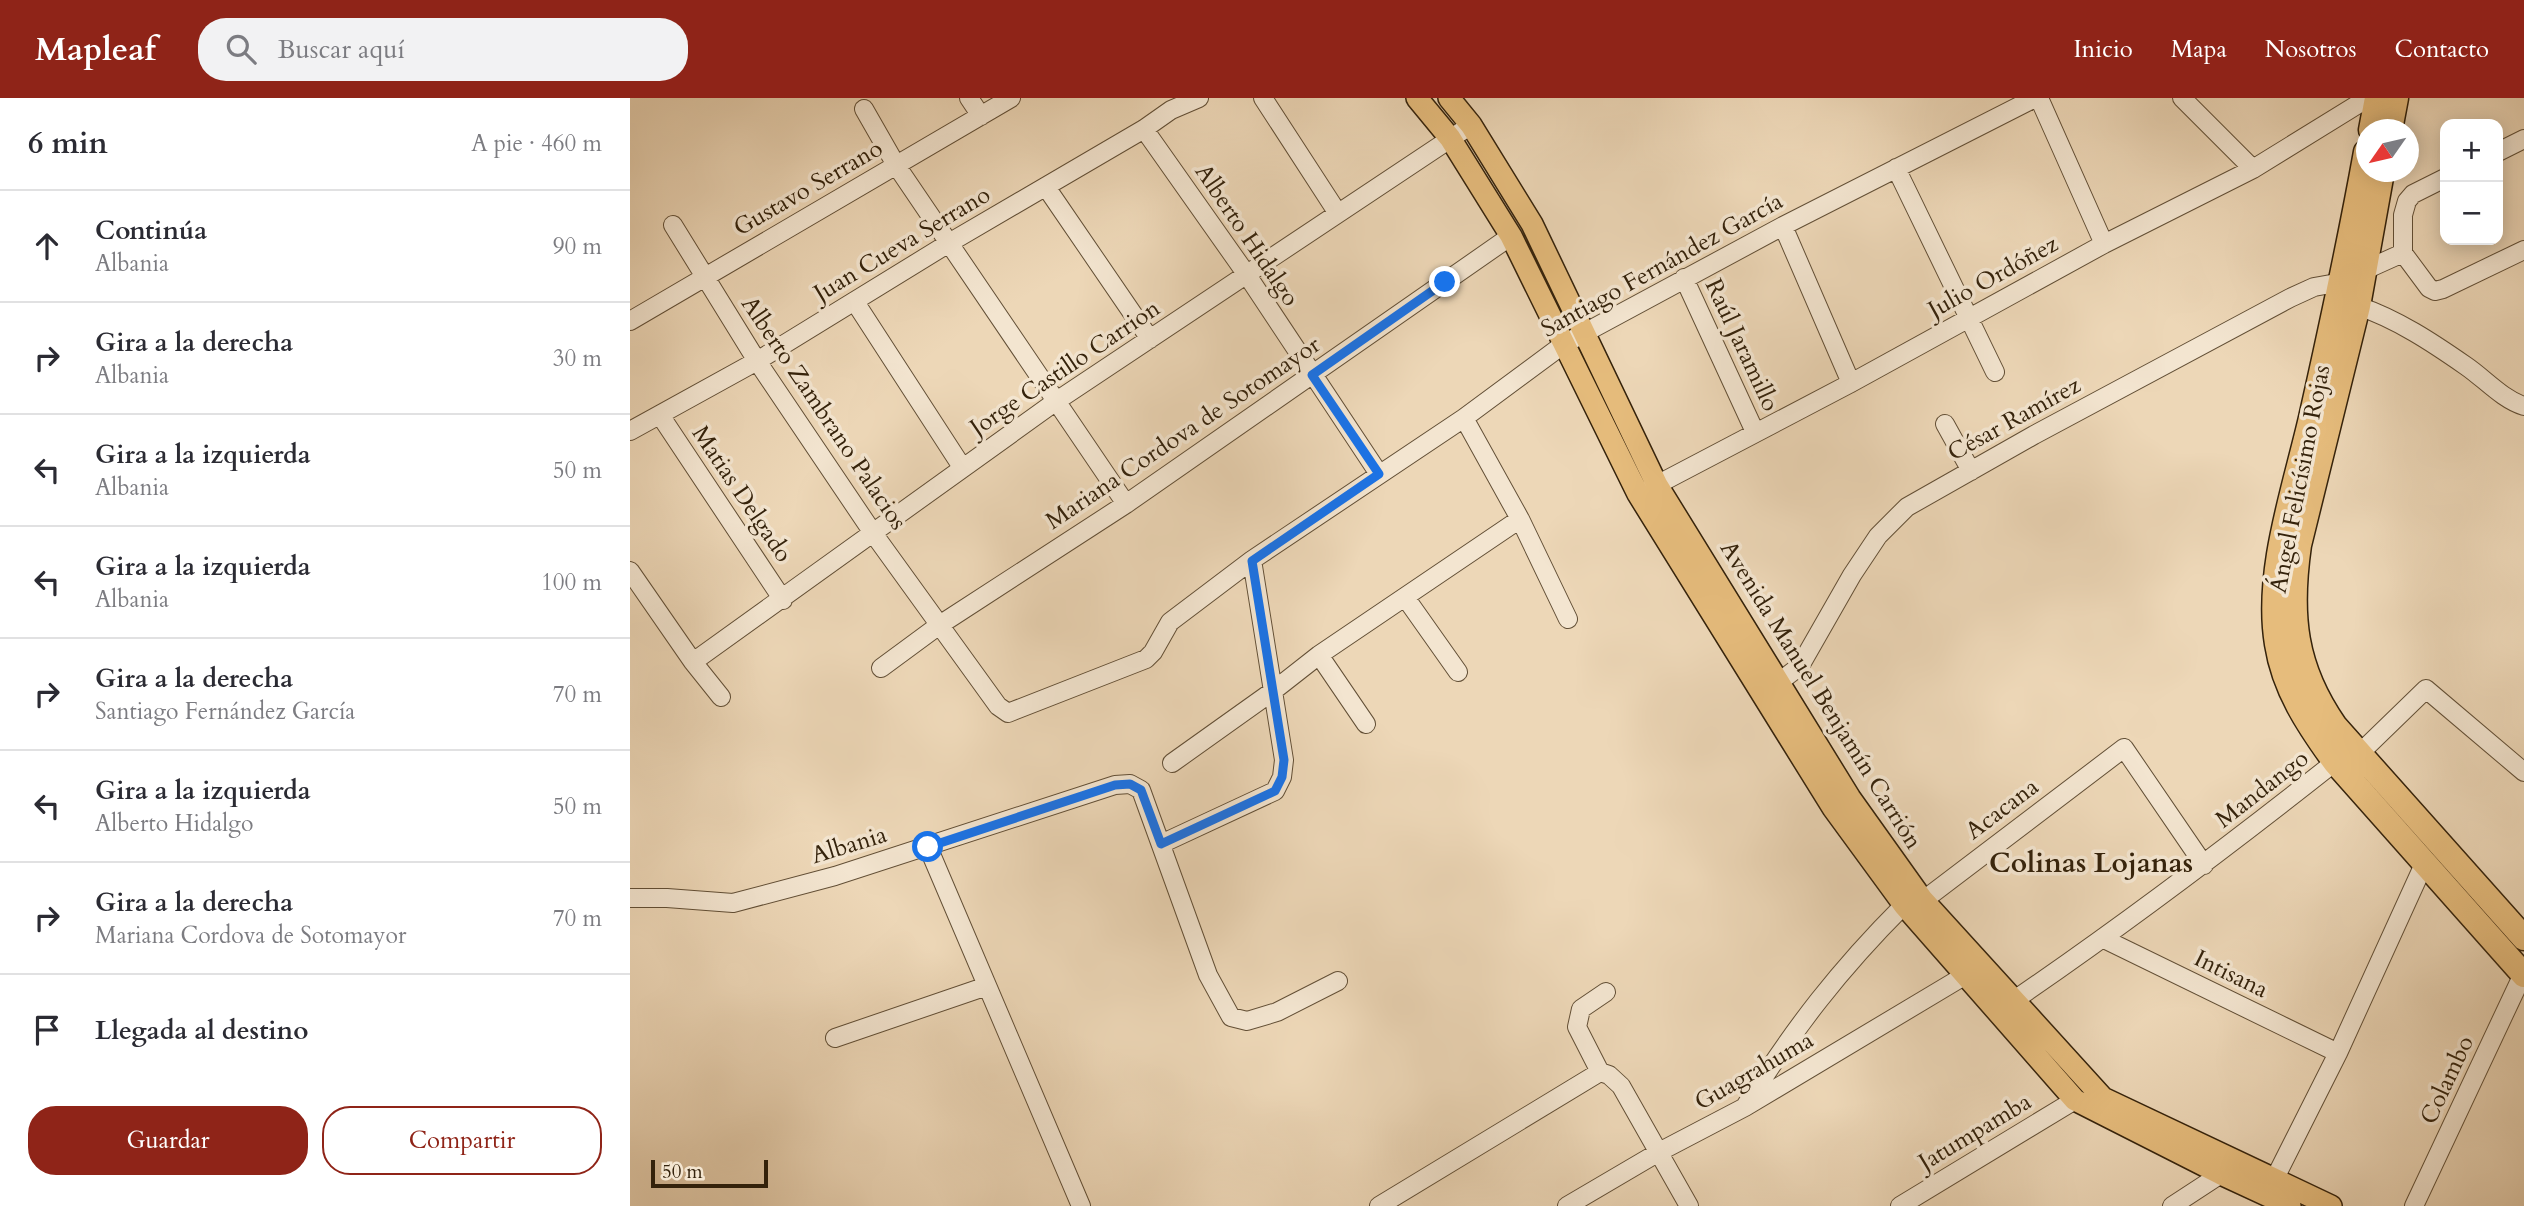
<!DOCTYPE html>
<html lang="es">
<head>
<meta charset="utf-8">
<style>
  :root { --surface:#fff; --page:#f2f2f3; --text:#2b2b33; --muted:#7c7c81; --line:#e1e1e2; --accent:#8f2418 }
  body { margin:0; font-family:Cardo,serif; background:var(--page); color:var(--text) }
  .controls { position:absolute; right:21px; top:21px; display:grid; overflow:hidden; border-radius:14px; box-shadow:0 4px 18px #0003 }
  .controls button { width:63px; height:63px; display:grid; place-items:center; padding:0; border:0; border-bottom:2px solid var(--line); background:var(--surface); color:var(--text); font:35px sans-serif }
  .compass { position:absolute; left:1726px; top:21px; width:63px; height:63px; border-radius:50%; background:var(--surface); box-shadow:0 4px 18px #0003; rotate:236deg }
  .scale { position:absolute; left:21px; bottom:18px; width:117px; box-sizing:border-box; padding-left:7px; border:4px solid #34220b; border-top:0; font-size:19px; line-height:24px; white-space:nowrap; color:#34220b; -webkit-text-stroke:5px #f3e5d0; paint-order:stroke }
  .stop { position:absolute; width:21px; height:21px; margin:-16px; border:5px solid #1a73e8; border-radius:50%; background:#fff }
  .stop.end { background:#1a73e8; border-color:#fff; box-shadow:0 2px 7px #0008 }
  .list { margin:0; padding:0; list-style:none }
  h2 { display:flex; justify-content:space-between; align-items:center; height:91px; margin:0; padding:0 28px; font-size:30px }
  h2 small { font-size:23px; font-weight:400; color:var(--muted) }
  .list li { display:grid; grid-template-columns:46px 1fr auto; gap:21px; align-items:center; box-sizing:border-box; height:112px; padding:0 28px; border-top:2px solid var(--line) }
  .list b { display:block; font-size:26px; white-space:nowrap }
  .list p { margin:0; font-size:23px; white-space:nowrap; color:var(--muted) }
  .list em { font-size:23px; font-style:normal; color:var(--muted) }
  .actions { display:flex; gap:14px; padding:21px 28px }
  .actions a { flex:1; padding:16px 0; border:2px solid var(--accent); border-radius:28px; text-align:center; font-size:24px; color:var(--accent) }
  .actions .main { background:var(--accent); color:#fff }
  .icon { flex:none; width:38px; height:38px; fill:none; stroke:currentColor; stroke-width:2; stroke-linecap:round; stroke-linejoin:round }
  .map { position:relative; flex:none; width:1894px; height:1108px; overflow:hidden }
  header { display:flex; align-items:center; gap:42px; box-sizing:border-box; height:98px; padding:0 35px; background:var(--accent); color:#fff }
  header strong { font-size:33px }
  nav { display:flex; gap:38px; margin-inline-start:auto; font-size:24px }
  .search { width:490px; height:63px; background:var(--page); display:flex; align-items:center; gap:18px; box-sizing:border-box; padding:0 24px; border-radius:28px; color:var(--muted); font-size:26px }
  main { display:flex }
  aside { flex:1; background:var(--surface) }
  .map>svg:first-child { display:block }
</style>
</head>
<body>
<header>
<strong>Mapleaf</strong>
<div class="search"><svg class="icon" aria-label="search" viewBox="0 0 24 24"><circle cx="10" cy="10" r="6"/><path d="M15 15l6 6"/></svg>Buscar aquí</div>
<nav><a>Inicio</a><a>Mapa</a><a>Nosotros</a><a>Contacto</a></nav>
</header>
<main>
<aside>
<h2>6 min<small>A pie · 460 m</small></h2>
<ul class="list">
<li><svg class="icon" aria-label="ahead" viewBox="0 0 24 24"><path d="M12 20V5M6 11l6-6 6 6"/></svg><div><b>Continúa</b><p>Albania</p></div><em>90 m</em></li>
<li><svg class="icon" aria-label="right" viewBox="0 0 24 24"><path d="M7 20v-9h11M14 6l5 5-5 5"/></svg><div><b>Gira a la derecha</b><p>Albania</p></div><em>30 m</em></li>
<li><svg class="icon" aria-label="left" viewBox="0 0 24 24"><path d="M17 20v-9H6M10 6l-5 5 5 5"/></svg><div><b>Gira a la izquierda</b><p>Albania</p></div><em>50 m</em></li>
<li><svg class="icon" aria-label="left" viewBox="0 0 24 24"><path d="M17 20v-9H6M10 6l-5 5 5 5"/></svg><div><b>Gira a la izquierda</b><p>Albania</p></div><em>100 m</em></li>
<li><svg class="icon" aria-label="right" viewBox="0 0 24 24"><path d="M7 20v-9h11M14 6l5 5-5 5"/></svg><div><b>Gira a la derecha</b><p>Santiago Fernández García</p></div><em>70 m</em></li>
<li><svg class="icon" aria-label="left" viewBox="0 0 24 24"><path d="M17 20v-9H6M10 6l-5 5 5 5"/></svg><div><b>Gira a la izquierda</b><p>Alberto Hidalgo</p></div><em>50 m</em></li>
<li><svg class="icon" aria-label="right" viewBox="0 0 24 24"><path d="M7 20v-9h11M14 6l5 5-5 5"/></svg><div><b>Gira a la derecha</b><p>Mariana Cordova de Sotomayor</p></div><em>70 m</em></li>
<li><svg class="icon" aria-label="arrive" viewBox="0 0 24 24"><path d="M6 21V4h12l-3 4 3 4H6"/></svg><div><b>Llegada al destino</b></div></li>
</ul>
<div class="actions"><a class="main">Guardar</a><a>Compartir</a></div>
</aside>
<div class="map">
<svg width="1894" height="1108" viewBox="0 0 1894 1108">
  <rect width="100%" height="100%" fill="#edd7b7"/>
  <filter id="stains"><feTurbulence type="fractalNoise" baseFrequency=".00286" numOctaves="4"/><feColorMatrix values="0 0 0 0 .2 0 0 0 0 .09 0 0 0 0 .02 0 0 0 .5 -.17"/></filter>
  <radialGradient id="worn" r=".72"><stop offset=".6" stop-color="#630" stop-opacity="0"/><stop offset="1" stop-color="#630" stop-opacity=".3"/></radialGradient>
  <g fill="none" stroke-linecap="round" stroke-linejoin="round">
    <defs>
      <path id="minor" d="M 339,0 L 351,18
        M 633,0 L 707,114
        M 1409,0 L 1474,146
        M 1552,0 L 1623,71
        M 234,11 L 266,67 L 496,406
        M 514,31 L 617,177 L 749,376
        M 1868,54 L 1894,41
        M 1266,70 L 1365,274
        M 1815,80 L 1783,96 L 1777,103 L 1773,117 L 1773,155 L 1799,190 L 1805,193 L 1813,191 L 1894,152
        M 416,89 L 520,241
        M 43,127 L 127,263 L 243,435 L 368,608 L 378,615 L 516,561 L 523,554 L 540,524 L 622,462 L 834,320 L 934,246 L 1153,128 L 1405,0
        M 1153,128 L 1221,285
        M 1733,173 L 1773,155
        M 1054,180 L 1125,334
        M 225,204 L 332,369
        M 1728,208 C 1767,221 1803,245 1836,268 C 1855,281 1872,301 1894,308
        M 0,223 L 381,0
        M 30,317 L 153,502
        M 834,320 L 890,421 L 938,521
        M 1315,326 L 1341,373
        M 0,333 L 127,263 L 319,145 L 514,31 L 541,12 L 569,0
        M 1017,392 L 1221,285 L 1474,146 L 1623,71 L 1738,0
        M 0,473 L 63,564 L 91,599
        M 775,499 L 828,574
        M 689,557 L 736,626
        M 63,564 L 425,304 L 841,27
        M 251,570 L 308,528 L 496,406 L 881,138
        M 1149,584 L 1170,568 L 1222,477 L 1248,438 L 1277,409 L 1404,337 L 1660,200 L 1684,189 L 1712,184
        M 1729,656 L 1796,591 L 1894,674
        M 542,665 L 643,593 L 689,557 L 890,421
        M 531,746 L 645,693 L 652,679 L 654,662 L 622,462
        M 298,749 L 451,1108
        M 0,800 L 37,800 L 103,805 L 205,778 L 485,687 L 500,686 L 511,692 L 578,877 L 601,919 L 617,923 L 647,914 L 708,883
        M 1282,811 L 1494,650 L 1574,767
        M 1474,841 L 1708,955
        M 976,894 L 951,911 L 947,929 L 970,974 L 979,977 L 991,988 L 1059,1108
        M 1383,903 C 1494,827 1600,747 1705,664
        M 205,940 L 357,888
        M 1116,1007 C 1164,930 1210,871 1274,807
        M 1644,1082 L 1708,955 L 1795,764
        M 749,1108 L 970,974
        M 937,1108 L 1029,1054 L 1115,1009 L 1334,878
        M 1270,1108 L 1445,1002
        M 1542,1108 L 1591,1076
        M 1784,1108 L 1893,876"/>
      <path id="major" d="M 787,0 L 820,40 L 881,138 L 1008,396 L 1203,710 L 1274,807 L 1445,1002 L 1591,1076 L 1660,1108
        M 819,0 L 841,27 L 902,126 L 1027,387 L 1220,700 L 1292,801 L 1473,1000 L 1701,1108"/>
      <path id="highway" d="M 1741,32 L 1747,0
        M 1760,32 L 1766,0
        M 1736,54 C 1720,143 1701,231 1681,320 C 1665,390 1635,474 1647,546 C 1654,591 1678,627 1705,664 L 1894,877
        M 1752,74 L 1728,208 L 1669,447 C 1659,517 1664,569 1705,628 L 1894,840"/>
    </defs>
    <use href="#minor" stroke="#624f36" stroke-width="20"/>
    <use href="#major" stroke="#34220b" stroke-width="24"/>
    <use href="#highway" stroke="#34220b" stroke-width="27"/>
    <use href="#minor" stroke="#f3e5d0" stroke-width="18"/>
    <use href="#major" stroke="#e6bc7c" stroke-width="21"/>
    <use href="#highway" stroke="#e6bc7c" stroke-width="24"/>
  </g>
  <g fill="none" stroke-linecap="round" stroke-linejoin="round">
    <path stroke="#1a73e8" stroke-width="9" d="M 298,749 L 485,687 L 500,686 L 511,692 L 531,746 L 645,693 L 652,679 L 654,662 L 622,463 L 749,376 L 682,277 L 815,184"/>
  </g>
  <g text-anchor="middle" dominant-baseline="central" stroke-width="7" stroke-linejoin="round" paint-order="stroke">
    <g font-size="24" fill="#34220b" stroke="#f3e5d0">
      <text transform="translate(178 90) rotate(-30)">Gustavo Serrano</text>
      <text transform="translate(617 137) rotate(56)">Alberto Hidalgo</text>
      <text transform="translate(272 146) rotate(-31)">Juan Cueva Serrano</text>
      <text transform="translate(1032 167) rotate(-29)">Santiago Fernández García</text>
      <text transform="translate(1363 179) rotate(-29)">Julio Ordóñez</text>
      <text transform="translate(1112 247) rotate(65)">Raúl Jaramillo</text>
      <text transform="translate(435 270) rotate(-34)">Jorge Castillo Carrion</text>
      <text transform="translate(194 315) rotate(56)">Alberto Zambrano Palacios</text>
      <text transform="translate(1384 321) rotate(-29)">César Ramírez</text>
      <text transform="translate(553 335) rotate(-34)">Mariana Cordova de Sotomayor</text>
      <text transform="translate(1670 381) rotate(-79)">Ángel Felicísimo Rojas</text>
      <text transform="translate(112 396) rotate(56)">Matias Delgado</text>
      <text transform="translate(1191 597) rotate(58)">Avenida Manuel Benjamín Carrión</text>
      <text transform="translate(1632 691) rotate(-38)">Mandango</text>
      <text transform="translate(1372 711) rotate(-37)">Acacana</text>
      <text transform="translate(219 747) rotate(-17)">Albania</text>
      <text transform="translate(1601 876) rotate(26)">Intisana</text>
      <text transform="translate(1124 973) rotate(-30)">Guagrahuma</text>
      <text transform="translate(1817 982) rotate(-65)">Colambo</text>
      <text transform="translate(1345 1034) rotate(-31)">Jatumpamba</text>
    </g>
    <g font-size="28" font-weight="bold" fill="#34220b" stroke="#f3e5d0">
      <text x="1461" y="765">Colinas Lojanas</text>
    </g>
  </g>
  <rect width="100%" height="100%" filter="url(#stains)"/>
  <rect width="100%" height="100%" fill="url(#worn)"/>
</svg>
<div class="controls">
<button>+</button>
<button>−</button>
</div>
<svg class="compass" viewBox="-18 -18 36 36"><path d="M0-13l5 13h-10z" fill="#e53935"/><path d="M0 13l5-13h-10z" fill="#7c7c81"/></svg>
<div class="scale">50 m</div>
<div class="stop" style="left:298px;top:749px"></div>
<div class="stop end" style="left:815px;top:184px"></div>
</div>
</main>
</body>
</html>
